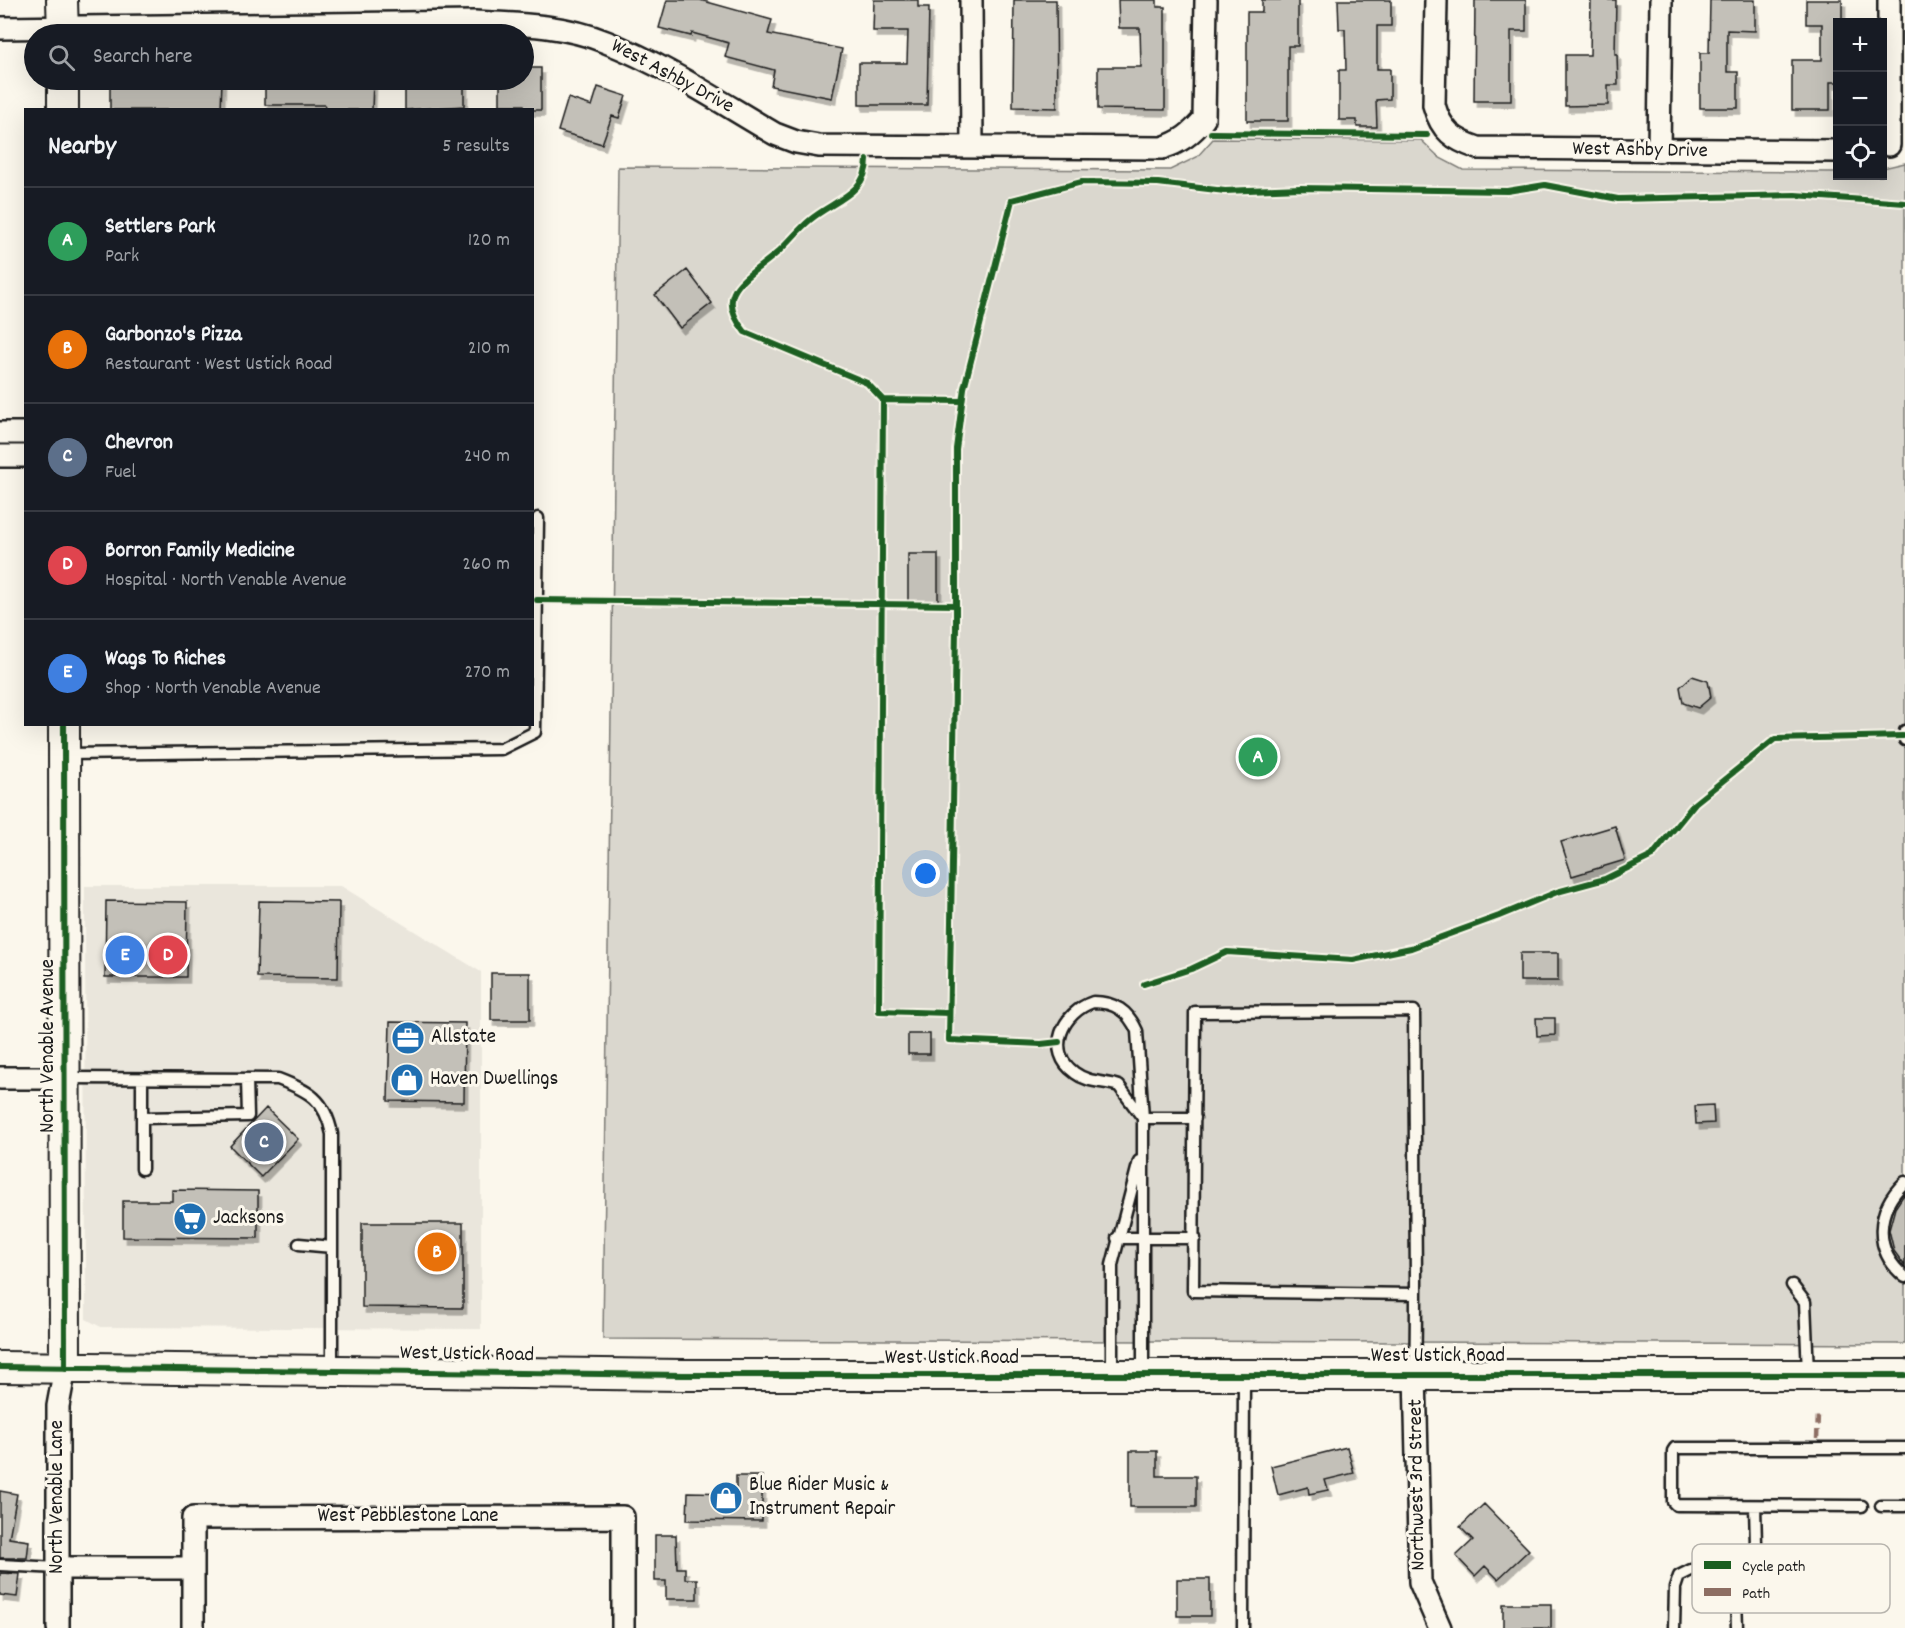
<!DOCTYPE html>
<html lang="en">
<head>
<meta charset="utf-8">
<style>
  :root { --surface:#171b24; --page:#242831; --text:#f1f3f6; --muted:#9ea1a6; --line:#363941; --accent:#0b8043 }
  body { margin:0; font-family:Dekko,sans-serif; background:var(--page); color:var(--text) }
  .controls { position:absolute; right:18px; top:18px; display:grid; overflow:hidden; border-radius:0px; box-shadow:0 6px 24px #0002 }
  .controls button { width:54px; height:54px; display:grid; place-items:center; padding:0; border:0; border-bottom:2px solid var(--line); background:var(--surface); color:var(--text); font:30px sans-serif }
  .you { position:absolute; left:926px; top:874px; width:21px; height:21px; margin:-15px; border:4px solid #fff; border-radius:50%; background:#1a73e8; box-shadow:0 0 0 9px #1a73e833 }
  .badge { display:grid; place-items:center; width:39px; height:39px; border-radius:50%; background:var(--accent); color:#fff; font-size:20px; font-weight:700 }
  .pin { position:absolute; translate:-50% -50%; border:3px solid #fff; box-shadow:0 2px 6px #0006 }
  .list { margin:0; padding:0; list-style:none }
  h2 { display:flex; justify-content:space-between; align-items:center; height:78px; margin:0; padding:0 24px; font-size:26px }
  h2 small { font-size:20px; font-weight:400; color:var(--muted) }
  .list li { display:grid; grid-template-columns:39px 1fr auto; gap:18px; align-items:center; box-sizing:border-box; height:108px; padding:0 24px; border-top:2px solid var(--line) }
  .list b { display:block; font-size:22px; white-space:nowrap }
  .list p { margin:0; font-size:20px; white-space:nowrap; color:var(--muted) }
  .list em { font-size:20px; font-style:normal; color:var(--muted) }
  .icon { flex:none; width:33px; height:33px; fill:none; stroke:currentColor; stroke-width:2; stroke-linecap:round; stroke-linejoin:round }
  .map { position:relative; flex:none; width:1905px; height:1628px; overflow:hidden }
  .search { position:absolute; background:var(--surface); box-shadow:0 6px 24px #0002; left:24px; top:24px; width:510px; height:66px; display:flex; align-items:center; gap:15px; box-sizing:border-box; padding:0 21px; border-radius:33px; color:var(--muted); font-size:22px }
  .panel { position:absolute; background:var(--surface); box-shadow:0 6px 24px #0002; left:24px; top:108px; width:510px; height:618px; border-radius:0px }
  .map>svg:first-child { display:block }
</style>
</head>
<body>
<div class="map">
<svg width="1905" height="1628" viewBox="0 0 1905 1628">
  <defs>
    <filter id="shadow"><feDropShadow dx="3.5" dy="6" stdDeviation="0" flood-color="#0004"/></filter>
  </defs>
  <rect width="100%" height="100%" fill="#fbf7ec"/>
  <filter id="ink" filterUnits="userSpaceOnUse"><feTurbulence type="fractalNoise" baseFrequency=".0167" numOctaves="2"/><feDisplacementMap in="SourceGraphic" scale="12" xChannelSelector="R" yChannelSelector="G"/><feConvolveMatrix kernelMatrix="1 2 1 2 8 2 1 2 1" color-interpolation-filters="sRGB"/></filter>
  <g filter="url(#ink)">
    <path fill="#eae6dc" d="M 85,886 L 341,886 L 481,972 L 481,1329 L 101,1327 L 86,1319 Z"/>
    <path fill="#dad7ce" stroke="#7b7a75" stroke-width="1.5" d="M 1213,139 L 1421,140 L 1440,158 L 1463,170 L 1837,172 L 1838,176 L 1882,176 L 1883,168 L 1905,163 L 1905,1344 L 603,1339 L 618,167 L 1170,170 L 1197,157 Z"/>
    <path fill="#c3c0b8" stroke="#1c1c1c" stroke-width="1.5" filter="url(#shadow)" d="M 667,0 L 700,0 L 772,20 L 768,34 L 842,49 L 832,98 L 771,86 L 774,70 L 725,57 L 729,43 L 692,33 L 691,36 L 659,28 Z
      M 874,0 L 918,0 L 918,7 L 929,7 L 927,105 L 859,105 L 859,63 L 907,63 L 908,31 L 873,31 Z
      M 1014,0 L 1056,0 L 1057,108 L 1013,107 Z
      M 1118,0 L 1157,0 L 1157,7 L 1165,7 L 1165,110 L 1098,109 L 1098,67 L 1141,67 L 1140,28 L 1119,28 Z
      M 1262,0 L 1298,0 L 1298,46 L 1288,46 L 1288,121 L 1247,121 L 1247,12 L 1262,12 Z
      M 1338,0 L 1391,0 L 1391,26 L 1377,26 L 1377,69 L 1390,69 L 1390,99 L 1376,100 L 1377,127 L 1357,127 L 1357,120 L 1339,120 L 1339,70 L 1346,70 L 1345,29 L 1339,29 Z
      M 1475,0 L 1526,0 L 1526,31 L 1511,31 L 1511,101 L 1474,101 Z
      M 1591,0 L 1616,0 L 1615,54 L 1617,54 L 1618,85 L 1608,85 L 1608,105 L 1565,106 L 1565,55 L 1590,55 Z
      M 1710,0 L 1755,0 L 1755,31 L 1727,30 L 1727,72 L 1738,72 L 1738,108 L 1700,108 L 1700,53 L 1709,53 Z
      M 1806,0 L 1842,0 L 1842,22 L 1838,22 L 1838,82 L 1830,82 L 1830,110 L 1792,110 L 1792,60 L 1822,60 L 1822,24 L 1806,24 Z
      M 524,68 L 541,68 L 541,110 L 524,110 L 524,105 L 500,105 L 500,80 L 524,80 Z
      M 135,80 L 222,80 L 221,110 L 110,110 L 110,84 L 135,84 Z
      M 265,80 L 373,80 L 372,110 L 324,110 L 325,105 L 265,105 Z
      M 405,80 L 464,80 L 464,106 L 405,110 Z
      M 598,87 L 626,96 L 619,118 L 612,116 L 602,144 L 558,131 L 568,98 L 592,106 Z
      M 687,270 L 712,303 L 680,328 L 655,295 Z
      M 908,554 L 938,554 L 938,602 L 908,602 Z
      M 1692,676 L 1708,681 L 1711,697 L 1698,708 L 1683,703 L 1680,687 Z
      M 1615,826 L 1625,860 L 1572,876 L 1561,842 Z
      M 106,901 L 187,902 L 186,977 L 105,977 Z
      M 259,901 L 339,902 L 338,978 L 257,977 Z
      M 1520,953 L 1558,953 L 1558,981 L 1520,981 Z
      M 491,973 L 530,973 L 530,1020 L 491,1020 Z
      M 1536,1018 L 1555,1018 L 1555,1035 L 1537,1036 Z
      M 390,1022 L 465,1023 L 464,1102 L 388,1101 Z
      M 908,1034 L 930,1034 L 930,1054 L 908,1054 Z
      M 1713,1105 L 1714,1123 L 1696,1124 L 1695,1106 Z
      M 266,1108 L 298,1139 L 261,1177 L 230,1146 Z
      M 172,1190 L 258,1191 L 258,1238 L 123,1237 L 123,1201 L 172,1201 Z
      M 1905,1193 L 1905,1266 L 1894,1251 L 1889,1230 L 1895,1208 Z
      M 362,1223 L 463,1223 L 463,1308 L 362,1307 Z
      M 1347,1447 L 1354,1473 L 1325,1480 L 1328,1490 L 1309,1494 L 1308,1487 L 1278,1495 L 1271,1466 Z
      M 1130,1451 L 1157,1451 L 1157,1476 L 1196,1476 L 1196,1507 L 1130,1507 Z
      M 736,1476 L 762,1476 L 762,1521 L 687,1520 L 688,1492 L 736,1493 Z
      M 0,1491 L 17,1494 L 9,1538 L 29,1541 L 27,1558 L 0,1558 Z
      M 1484,1504 L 1529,1550 L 1498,1579 L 1485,1566 L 1475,1576 L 1456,1556 L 1473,1540 L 1460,1527 Z
      M 655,1535 L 676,1535 L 677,1568 L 685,1568 L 685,1579 L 697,1579 L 697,1599 L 666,1599 L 666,1581 L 655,1581 Z
      M 0,1573 L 20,1574 L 17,1597 L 0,1595 Z
      M 1177,1579 L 1210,1579 L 1210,1616 L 1177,1616 Z
      M 1503,1604 L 1551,1604 L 1551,1628 L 1503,1628 Z"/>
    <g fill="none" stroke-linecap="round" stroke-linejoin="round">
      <defs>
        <path id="lane" d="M 1905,731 L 1905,740
          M 65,754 L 501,749 L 535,732 L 538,518
          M 1093,1002 C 1115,1002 1128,1011 1137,1031 L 1143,1118 L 1119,1086 C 1104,1081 1088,1083 1075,1073 C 1044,1051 1063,1012 1093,1002 Z
          M 66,1078 L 278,1079 C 309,1091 325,1099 332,1134 L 332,1369
          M 142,1118 L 248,1116 L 247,1079
          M 142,1169 L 142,1079
          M 1905,1182 C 1876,1209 1872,1250 1905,1277
          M 1117,1238 L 1195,1238
          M 299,1244 L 332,1247
          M 1792,1285 L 1805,1302 L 1808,1373
          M 1112,1373 L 1112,1265 L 1139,1161
          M 1143,1373 L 1143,1118 L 1195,1118
          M 1415,1373 C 1416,1343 1416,1312 1416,1281 L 1414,1011 L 1195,1012 L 1193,1291 L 1416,1294
          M 1862,1506 L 1676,1505 L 1673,1502 L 1673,1451 L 1675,1448 L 1905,1448
          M 1881,1506 L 1905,1506
          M 0,1565 L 58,1568
          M 1243,1628 L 1244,1375
          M 1674,1628 L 1675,1588 L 1679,1576 L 1691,1570 L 1746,1566
          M 1737,1628 L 1736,1598 L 1739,1584 L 1756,1544 L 1755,1506"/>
        <path id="street" d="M 971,0 L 972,147
          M 1436,0 L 1434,105 C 1441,131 1454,140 1478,148 L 1838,151
          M 0,28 L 475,22 C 519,24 565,25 606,42 C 665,65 720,102 775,134 L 796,142 L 819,146 L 1162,148 C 1181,142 1191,134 1204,119 L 1206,0
          M 1889,145 L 1889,0
          M 1659,151 L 1661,0
          M 0,433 L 26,433
          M 0,456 L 26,456
          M 0,1078 L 66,1078
          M 1415,1373 L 1420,1582 L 1440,1628
          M 58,1568 L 193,1568
          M 58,1628 L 58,1406 L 65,1368
          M 193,1628 L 193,1518 L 623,1517 L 623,1628"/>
        <path id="secondary" d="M 62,0 L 63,34
          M 63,110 L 63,80
          M 64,724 L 65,1368
          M 0,1367 L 683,1375 L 1905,1375"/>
      </defs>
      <use href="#lane" stroke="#1c1c1c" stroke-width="15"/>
      <use href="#street" stroke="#1c1c1c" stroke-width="26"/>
      <use href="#secondary" stroke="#1c1c1c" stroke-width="34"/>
      <use href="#lane" stroke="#fbf7ec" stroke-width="10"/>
      <use href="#street" stroke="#fbf7ec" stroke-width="21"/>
      <use href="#secondary" stroke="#fbf7ec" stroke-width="30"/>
      <path stroke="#8d6e63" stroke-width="4.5" stroke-dasharray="9 4.5" stroke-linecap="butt" d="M 1817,1439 L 1818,1414"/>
      <defs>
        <path id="cycleway" d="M 1211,133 L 1427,135
          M 867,160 C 867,194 832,201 810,220 C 799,229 789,242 778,252 C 749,278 711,290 745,332 L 867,383 L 883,400
          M 537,600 L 956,605
          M 64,724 L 65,1368
          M 1144,984 L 1191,969 L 1227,952 L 1353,960 L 1411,948 L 1499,916 L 1557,892 L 1605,879 L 1652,856 L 1695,803 L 1775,739 L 1903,736
          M 949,1013 L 879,1011 L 883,400 L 962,401
          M 1059,1042 L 1041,1044 L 949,1040 L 956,629 L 956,449 L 964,388 L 1012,200 L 1082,182 L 1158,183 L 1225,191 L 1300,188 L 1507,191 L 1545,185 L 1618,199 L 1795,195 L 1905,203
          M 0,1367 L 683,1375 L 1905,1375"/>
      </defs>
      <use href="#cycleway" stroke="#fbf7ec" stroke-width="10"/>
      <use href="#cycleway" stroke="#1b5e20" stroke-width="6"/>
    </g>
  </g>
  <defs>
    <symbol id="office-disc" viewBox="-11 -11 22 22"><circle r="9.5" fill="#1f6fb2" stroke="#fbf7ec"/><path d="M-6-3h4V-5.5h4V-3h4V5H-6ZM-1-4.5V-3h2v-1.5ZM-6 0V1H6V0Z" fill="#fff"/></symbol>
    <symbol id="shop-disc" viewBox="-11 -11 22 22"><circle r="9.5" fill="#1f6fb2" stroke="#fbf7ec"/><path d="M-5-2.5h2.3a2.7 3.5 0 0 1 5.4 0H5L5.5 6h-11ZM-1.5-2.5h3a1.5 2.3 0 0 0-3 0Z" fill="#fff"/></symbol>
    <symbol id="supermarket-disc" viewBox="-11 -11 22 22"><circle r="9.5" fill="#1f6fb2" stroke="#fbf7ec"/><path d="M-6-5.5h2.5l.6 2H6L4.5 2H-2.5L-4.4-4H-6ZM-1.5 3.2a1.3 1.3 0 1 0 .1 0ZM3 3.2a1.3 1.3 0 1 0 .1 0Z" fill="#fff"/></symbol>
  </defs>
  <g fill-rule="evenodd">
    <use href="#office-disc" x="389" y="1019" width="38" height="38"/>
    <use href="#shop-disc" x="388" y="1061" width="38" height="38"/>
    <use href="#supermarket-disc" x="171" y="1200" width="38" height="38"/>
    <use href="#shop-disc" x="707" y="1479" width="38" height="38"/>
  </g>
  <g text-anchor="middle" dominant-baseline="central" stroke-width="6" stroke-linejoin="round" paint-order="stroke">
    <g font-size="21" fill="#1c1c1c" stroke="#fbf7ec">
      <text transform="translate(672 77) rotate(28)">West Ashby Drive</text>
      <text transform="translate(1640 151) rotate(1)">West Ashby Drive</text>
      <text transform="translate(49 1046) rotate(-90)">North Venable Avenue</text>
      <text transform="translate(467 1355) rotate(1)">West Ustick Road</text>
      <text x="1438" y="1357">West Ustick Road</text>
      <text x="952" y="1359">West Ustick Road</text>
      <text transform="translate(1418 1485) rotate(-91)">Northwest 3rd Street</text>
      <text transform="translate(58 1497) rotate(-90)">North Venable Lane</text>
      <text x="408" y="1517">West Pebblestone Lane</text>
    </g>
    <g font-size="21" fill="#1c1c1c" stroke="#fbf7ec" text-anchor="start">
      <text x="431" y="1038">Allstate</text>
      <text x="430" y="1080">Haven Dwellings</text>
      <text x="213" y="1219">Jacksons</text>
      <text x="749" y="1486">Blue Rider Music &amp;<tspan x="749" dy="24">Instrument Repair</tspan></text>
    </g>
  </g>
  <rect x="1692" y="1544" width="198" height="69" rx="9" fill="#fbf7ec" stroke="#b8b5ae" stroke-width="1.5"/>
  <rect x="1704" y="1561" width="27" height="8" fill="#1b5e20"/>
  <rect x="1704" y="1588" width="27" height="8" fill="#8d6e63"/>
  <g font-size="16" fill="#1c1c1c">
    <text x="1742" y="1571">Cycle path</text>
    <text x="1742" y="1598">Path</text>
  </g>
</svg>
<div class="controls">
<button>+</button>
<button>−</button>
<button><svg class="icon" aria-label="locate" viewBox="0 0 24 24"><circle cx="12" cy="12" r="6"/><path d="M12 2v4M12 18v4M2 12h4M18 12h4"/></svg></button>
</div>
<div class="you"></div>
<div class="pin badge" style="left:1258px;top:757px;background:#2e9e5b">A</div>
<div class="pin badge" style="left:437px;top:1252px;background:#e8710a">B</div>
<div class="pin badge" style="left:264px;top:1142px;background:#5c6f8a">C</div>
<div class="pin badge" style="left:168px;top:955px;background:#e0444e">D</div>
<div class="pin badge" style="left:125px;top:955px;background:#3f7fe0">E</div>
<div class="search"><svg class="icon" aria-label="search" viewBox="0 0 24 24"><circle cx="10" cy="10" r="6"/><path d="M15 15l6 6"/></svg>Search here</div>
<section class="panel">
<h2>Nearby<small>5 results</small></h2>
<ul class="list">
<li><span class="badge" style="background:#2e9e5b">A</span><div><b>Settlers Park</b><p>Park</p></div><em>120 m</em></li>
<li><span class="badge" style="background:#e8710a">B</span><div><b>Garbonzo's Pizza</b><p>Restaurant · West Ustick Road</p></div><em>210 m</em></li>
<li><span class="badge" style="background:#5c6f8a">C</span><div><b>Chevron</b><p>Fuel</p></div><em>240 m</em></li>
<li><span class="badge" style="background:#e0444e">D</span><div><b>Borron Family Medicine</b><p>Hospital · North Venable Avenue</p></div><em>260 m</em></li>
<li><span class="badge" style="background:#3f7fe0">E</span><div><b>Wags To Riches</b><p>Shop · North Venable Avenue</p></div><em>270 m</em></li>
</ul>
</section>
</div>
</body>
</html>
